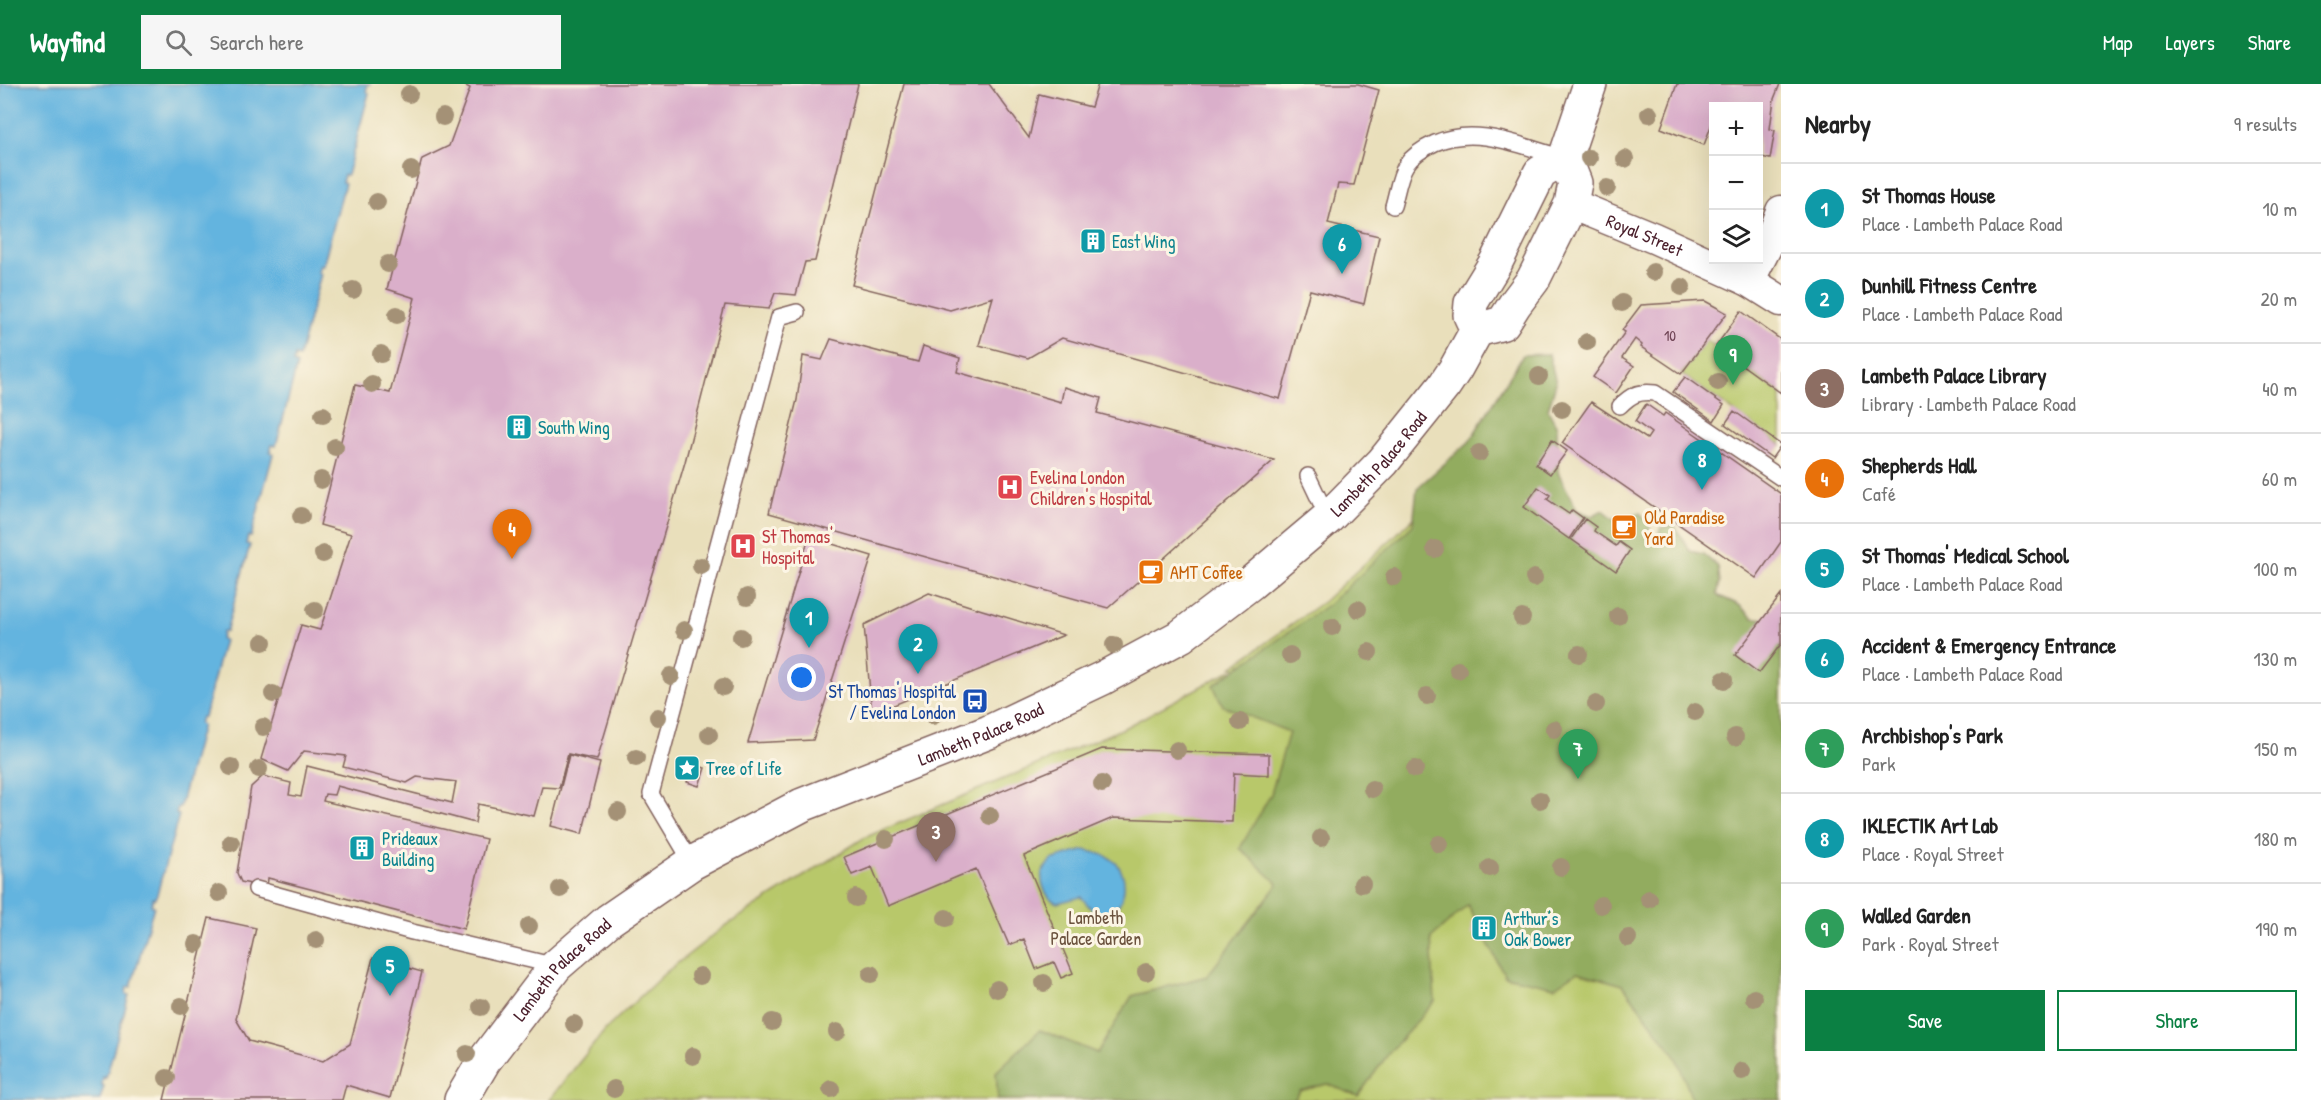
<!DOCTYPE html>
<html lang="en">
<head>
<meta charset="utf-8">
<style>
  :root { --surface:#fff; --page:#f6f6f6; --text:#222; --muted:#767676; --line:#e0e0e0; --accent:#0b8043 }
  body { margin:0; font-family:"Patrick Hand",sans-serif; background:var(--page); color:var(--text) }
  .controls { position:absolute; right:18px; top:18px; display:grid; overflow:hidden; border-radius:0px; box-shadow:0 6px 24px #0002 }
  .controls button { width:54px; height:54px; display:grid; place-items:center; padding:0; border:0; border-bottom:2px solid var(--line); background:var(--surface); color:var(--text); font:30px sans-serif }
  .you { position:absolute; left:802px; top:594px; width:21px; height:21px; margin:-15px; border:4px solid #fff; border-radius:50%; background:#1a73e8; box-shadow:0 0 0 9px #1a73e833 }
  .badge { display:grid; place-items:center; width:39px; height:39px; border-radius:50%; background:var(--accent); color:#fff; font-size:20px; font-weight:700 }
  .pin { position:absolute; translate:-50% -50px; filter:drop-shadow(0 2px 3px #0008) }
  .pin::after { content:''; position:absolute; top:32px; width:21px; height:18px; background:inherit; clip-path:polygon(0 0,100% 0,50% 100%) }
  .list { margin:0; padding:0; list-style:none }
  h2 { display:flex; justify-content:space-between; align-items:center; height:78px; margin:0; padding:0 24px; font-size:26px }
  h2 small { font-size:20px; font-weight:400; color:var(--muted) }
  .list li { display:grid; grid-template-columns:39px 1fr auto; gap:18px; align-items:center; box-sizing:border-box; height:90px; padding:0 24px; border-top:2px solid var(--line) }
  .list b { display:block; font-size:22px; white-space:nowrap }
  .list p { margin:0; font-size:20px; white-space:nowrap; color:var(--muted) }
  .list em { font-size:20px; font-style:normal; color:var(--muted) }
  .actions { display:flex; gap:12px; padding:18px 24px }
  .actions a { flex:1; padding:14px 0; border:2px solid var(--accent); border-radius:0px; text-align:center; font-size:21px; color:var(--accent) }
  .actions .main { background:var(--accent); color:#fff }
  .icon { flex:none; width:33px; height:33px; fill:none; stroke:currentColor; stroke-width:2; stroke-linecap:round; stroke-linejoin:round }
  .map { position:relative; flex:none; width:1781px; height:1016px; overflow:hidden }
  header { display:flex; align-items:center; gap:36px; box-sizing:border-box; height:84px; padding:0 30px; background:var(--accent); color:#fff }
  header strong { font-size:28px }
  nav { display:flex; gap:33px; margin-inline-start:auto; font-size:21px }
  .search { width:420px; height:54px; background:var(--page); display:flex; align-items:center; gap:15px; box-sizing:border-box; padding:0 21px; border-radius:0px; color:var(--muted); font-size:22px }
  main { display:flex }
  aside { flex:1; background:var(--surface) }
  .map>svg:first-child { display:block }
</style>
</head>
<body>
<header>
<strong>Wayfind</strong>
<div class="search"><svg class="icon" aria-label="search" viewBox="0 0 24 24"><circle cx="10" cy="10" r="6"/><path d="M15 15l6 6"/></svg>Search here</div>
<nav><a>Map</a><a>Layers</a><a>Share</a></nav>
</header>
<main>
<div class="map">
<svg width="1781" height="1016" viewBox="0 0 1781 1016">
  <rect width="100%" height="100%" fill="#fcf5e5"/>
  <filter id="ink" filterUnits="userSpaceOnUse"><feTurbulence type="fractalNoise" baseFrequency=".0167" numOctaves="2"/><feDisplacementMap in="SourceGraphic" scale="12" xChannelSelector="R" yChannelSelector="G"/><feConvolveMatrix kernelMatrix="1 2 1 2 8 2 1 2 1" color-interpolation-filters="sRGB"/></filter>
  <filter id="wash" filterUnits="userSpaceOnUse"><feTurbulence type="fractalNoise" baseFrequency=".008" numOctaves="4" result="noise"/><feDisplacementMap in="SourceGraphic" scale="24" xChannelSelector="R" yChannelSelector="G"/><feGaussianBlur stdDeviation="1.35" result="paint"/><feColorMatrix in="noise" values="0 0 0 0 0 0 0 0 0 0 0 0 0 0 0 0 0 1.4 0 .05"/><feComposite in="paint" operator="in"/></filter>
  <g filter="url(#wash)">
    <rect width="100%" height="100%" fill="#e9dfbb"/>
    <path fill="#b8c86a" stroke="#81744a" stroke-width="1.5" d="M 1706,256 L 1781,309 L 1781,361 L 1681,290 Z
      M 1413,435 L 1421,437 L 1781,1016 L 1207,1016 L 1365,612 L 1232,583 L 1324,517 Z
      M 1231,586 L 1355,617 L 1192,1016 L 549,1016 L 606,945 L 665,889 L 725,842 L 864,754 L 1124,644 Z"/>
    <path fill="#92ac5e" stroke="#6e6644" stroke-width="1.5" d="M 1549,270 L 1556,299 L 1548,326 L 1557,343 L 1558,388 L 1577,426 L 1592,432 L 1603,426 L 1616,436 L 1640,429 L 1650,439 L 1649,450 L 1657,455 L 1661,444 L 1674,441 L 1690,467 L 1703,470 L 1718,483 L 1720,498 L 1717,511 L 1739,521 L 1753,534 L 1770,535 L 1781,517 L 1781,1016 L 1692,1016 L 1677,974 L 1623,901 L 1577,888 L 1555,903 L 1505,892 L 1468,821 L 1431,854 L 1435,917 L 1389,969 L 1358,1012 L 1327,1000 L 1300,1007 L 1294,1016 L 998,1016 L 996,988 L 1040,946 L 1097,969 L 1132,912 L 1207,892 L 1278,800 L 1240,764 L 1271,710 L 1289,648 L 1223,622 L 1213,601 L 1329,520 L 1413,441 L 1417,404 L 1469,358 L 1523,271 Z"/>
    <path fill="#64b4df" stroke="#576a85" stroke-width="1.5" d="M 0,0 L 371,0 L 368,0 L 366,7 L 369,9 L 347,91 L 344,91 L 342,98 L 345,99 L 323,182 L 320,181 L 318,188 L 321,190 L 299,273 L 295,272 L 293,279 L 297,281 L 276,362 L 272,361 L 270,368 L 273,370 L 251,453 L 248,452 L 246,460 L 250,461 L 226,548 L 223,547 L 221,555 L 224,556 L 204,633 L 201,633 L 199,640 L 202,641 L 180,723 L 178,723 L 176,730 L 179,731 L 156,814 L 153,814 L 151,821 L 154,822 L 131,903 L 127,903 L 126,910 L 129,911 L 106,994 L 103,993 L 102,1001 L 104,1002 L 100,1016 L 0,1016 Z
      M 1084,766 C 1092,768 1101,769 1108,773 C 1138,789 1122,840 1095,829 L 1081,813 L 1057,819 C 1046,814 1040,800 1042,788 L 1051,776 Z"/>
    <g id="blocks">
      <path fill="#daafca" d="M 462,0 L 858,0 L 815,177 L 805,178 L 796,211 L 775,209 L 769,225 L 725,221 L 685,378 L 597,676 L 568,670 L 559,704 L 542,703 L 534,732 L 478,720 L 475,739 L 337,702 L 334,711 L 325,710 L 323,717 L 486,755 L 464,845 L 268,794 L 267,803 L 241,798 L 237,789 L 251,703 L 263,692 L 291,699 L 289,711 L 301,713 L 307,682 L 452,719 L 456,698 L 417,693 L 407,699 L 343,683 L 346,672 L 304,667 L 288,687 L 261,675 L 301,541 L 320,546 L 351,450 L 320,441 L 355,301 L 390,309 L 415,214 L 387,205 L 422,75 L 449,62 L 470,4 Z
        M 904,0 L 989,0 L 1029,54 L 1039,10 L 1091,23 L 1098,0 L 1358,0 L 1379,6 L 1354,101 L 1338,100 L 1328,140 L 1379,152 L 1364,220 L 1310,206 L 1280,315 L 1062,254 L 1028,274 L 979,261 L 993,213 L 950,226 L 852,201 Z
        M 1677,0 L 1780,0 L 1774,15 L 1770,45 L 1775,46 L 1770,75 L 1758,72 L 1758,22 L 1714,22 L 1714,34 L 1704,61 L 1661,44 Z
        M 1705,217 L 1727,229 L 1681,290 L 1641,263 L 1642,261 L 1635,255 L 1622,274 L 1634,282 L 1616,309 L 1593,293 L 1625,248 L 1622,246 L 1641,221 Z
        M 1741,227 L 1781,256 L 1781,309 L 1716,262 Z
        M 831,255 L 918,278 L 923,262 L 960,274 L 957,288 L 1061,318 L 1064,303 L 1101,314 L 1097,329 L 1274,376 L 1108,524 L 769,429 L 797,316 L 803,272 L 822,276 Z
        M 1685,293 L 1724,321 L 1714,337 L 1673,308 Z
        M 1591,318 L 1647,355 L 1651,349 L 1635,337 L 1646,320 L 1663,332 L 1665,329 L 1781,410 L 1781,458 L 1756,494 L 1562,359 Z
        M 1734,327 L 1781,361 L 1772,374 L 1725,340 Z
        M 1552,356 L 1567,367 L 1550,390 L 1536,380 Z
        M 1538,403 L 1550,411 L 1547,415 L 1569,430 L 1572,426 L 1583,434 L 1569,455 L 1524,423 Z
        M 1585,435 L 1596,443 L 1594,447 L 1616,462 L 1619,458 L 1630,466 L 1616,487 L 1571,455 Z
        M 809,453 L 872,472 L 813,656 L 748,659 Z
        M 929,509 L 979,525 L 1064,551 L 872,630 L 864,541 Z
        M 1781,511 L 1781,560 L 1759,589 L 1735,571 Z
        M 1102,665 L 1269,670 L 1269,691 L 1234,689 L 1232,738 L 1113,734 L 1024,772 L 1073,889 L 1061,894 L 1054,878 L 1036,885 L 1024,855 L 1009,861 L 976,785 L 888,822 L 872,783 L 852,791 L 844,773 Z
        M 569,671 L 600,679 L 582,750 L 551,742 Z
        M 692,680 L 705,684 L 699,702 L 687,698 Z
        M 209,834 L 256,844 L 236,935 L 249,957 L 323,977 L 350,960 L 373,874 L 422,888 L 390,1014 L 346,1001 L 342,1016 L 164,1016 Z
        M 1496,837 L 1496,848 L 1472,850 L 1472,839 Z"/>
    </g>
  </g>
  <g filter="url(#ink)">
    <use href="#blocks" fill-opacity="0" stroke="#82625d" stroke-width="1.5"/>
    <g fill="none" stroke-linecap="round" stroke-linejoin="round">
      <defs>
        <path id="service" d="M 1393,122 C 1397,109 1399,92 1406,81 C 1413,71 1424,64 1435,59 C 1477,41 1520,62 1561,73
          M 1620,322 C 1631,311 1638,307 1655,309 L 1781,394
          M 1308,392 L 1328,434
          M 692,779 L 651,710 L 779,233 L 797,228
          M 256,805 L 412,848 L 556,882"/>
        <g id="minor">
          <path id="s1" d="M 1571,120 L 1654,154 L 1749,197 L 1781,217"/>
          <path d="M 1749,197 L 1770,156 L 1781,127"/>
        </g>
        <g id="primary">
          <path d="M 1477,246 L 1470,231 L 1471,219 L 1496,178 L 1540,89 L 1565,74 L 1590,0"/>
          <path id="s2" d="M 461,1016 L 484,977 L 556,882 L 609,836 L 692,779 L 802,721 L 989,648 L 1103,594 L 1181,552 L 1251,499 L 1328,434 L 1383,378 L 1444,302 L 1456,284 L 1477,246 L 1503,239 L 1515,220 L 1533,196 L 1571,120 L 1575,99 L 1565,74"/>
        </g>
      </defs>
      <use href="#service" stroke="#82625d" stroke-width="18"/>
      <use href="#minor" stroke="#82625d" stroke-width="33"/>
      <use href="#primary" stroke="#82625d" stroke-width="36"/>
      <use href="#service" stroke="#fff" stroke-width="15"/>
      <use href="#minor" stroke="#fff" stroke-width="30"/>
      <use href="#primary" stroke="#fff" stroke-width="33"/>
    </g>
    <g fill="#a49176">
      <circle cx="409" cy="10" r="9"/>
      <circle cx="1649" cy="30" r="9"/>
      <circle cx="443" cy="33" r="9"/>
      <circle cx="1589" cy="74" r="9"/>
      <circle cx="1625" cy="75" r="9"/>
      <circle cx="411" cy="86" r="9"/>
      <circle cx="1607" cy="104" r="9"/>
      <circle cx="377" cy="118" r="9"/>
      <circle cx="388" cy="180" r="9"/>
      <circle cx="1653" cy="188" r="9"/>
      <circle cx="1682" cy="203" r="9"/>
      <circle cx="353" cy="206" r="9"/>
      <circle cx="1622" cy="219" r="9"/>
      <circle cx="397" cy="231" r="9"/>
      <circle cx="1587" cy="258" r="9"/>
      <circle cx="381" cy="270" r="9"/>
      <circle cx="1539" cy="292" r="9"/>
      <circle cx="1718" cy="298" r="9"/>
      <circle cx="372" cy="300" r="9"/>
      <circle cx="1562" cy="325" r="9"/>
      <circle cx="323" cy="331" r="9"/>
      <circle cx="335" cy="363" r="9"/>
      <circle cx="1479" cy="369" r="9"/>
      <circle cx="321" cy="396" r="9"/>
      <circle cx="301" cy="432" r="9"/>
      <circle cx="1435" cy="465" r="9"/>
      <circle cx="323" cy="470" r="9"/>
      <circle cx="701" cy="482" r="9"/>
      <circle cx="1394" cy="493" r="9"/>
      <circle cx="1534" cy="494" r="9"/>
      <circle cx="747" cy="513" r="9"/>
      <circle cx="1358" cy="525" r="9"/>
      <circle cx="315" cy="526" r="9"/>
      <circle cx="1618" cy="532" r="9"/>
      <circle cx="1522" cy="534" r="9"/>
      <circle cx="1332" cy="543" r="9"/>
      <circle cx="684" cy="546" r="9"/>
      <circle cx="741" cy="553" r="9"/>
      <circle cx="263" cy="558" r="9"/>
      <circle cx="1114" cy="561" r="9"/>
      <circle cx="1369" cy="568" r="9"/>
      <circle cx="1579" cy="570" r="9"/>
      <circle cx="1290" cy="571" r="9"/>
      <circle cx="1458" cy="586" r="9"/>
      <circle cx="671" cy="592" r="9"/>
      <circle cx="1724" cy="596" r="9"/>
      <circle cx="723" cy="603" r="9"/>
      <circle cx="273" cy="610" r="9"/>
      <circle cx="1427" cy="612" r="9"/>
      <circle cx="1596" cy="620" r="9"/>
      <circle cx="1695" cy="628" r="9"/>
      <circle cx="933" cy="632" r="9"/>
      <circle cx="658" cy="633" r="9"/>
      <circle cx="1240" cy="638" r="9"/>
      <circle cx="263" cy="643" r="9"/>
      <circle cx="1554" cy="645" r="9"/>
      <circle cx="709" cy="651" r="9"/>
      <circle cx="1735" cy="653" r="9"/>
      <circle cx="1177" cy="666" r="9"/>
      <circle cx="636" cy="674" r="9"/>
      <circle cx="231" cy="683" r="9"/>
      <circle cx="259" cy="685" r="9"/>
      <circle cx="1415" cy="685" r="9"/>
      <circle cx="1102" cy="700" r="9"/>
      <circle cx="1372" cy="705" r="9"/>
      <circle cx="1540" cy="716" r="9"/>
      <circle cx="618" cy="728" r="9"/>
      <circle cx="990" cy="732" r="9"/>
      <circle cx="1321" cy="754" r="9"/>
      <circle cx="886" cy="755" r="9"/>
      <circle cx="231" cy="759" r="9"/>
      <circle cx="1439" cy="760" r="9"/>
      <circle cx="1561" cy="783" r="9"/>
      <circle cx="1490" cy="784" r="9"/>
      <circle cx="1362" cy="800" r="9"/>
      <circle cx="560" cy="805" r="9"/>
      <circle cx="219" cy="809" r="9"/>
      <circle cx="856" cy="814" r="9"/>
      <circle cx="1649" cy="815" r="9"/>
      <circle cx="1601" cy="821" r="9"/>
      <circle cx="946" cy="834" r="9"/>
      <circle cx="529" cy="842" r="9"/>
      <circle cx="1628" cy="854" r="9"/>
      <circle cx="316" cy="856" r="9"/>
      <circle cx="196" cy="860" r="9"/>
      <circle cx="1146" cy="888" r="9"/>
      <circle cx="871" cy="890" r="9"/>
      <circle cx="700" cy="892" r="9"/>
      <circle cx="1044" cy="899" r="9"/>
      <circle cx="997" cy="905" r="9"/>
      <circle cx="1754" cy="914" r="9"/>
      <circle cx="181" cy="922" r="9"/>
      <circle cx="481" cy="923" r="9"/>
      <circle cx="772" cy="938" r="9"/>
      <circle cx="574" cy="940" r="9"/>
      <circle cx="837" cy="948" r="9"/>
      <circle cx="467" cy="970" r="9"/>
      <circle cx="693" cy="972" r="9"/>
      <circle cx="1742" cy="987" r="9"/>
      <circle cx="167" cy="994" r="9"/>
      <circle cx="614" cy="1005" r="9"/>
      <circle cx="831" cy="1005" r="9"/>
    </g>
  </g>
  <defs>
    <symbol id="building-square" viewBox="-11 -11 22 22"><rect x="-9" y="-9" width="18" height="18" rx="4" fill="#0f9aa8" stroke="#fcf5e5"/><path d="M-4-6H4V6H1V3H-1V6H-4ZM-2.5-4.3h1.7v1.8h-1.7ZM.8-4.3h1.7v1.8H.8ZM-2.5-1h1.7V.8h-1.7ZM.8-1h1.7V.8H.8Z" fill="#fff"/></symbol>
    <symbol id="hospital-square" viewBox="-11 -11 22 22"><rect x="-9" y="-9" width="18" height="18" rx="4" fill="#e0444e" stroke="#fcf5e5"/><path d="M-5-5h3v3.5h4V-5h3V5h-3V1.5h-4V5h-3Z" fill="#fff"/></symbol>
    <symbol id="cafe-square" viewBox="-11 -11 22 22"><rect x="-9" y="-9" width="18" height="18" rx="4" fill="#e8710a" stroke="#fcf5e5"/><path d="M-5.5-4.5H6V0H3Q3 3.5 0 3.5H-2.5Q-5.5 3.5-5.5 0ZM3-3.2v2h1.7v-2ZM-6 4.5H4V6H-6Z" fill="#fff"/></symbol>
    <symbol id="bus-square" viewBox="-11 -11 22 22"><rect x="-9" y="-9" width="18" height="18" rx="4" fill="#1a4fb4" stroke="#fcf5e5"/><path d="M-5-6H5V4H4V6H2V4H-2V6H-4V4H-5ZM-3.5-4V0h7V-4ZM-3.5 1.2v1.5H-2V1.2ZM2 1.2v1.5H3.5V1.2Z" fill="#fff"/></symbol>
    <symbol id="sight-square" viewBox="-11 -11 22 22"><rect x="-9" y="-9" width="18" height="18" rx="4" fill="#0f9aa8" stroke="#fcf5e5"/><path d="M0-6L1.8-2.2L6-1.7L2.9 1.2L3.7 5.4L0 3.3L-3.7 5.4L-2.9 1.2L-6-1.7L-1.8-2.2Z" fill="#fff"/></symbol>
  </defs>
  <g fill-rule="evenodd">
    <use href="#building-square" x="1078" y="142" width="30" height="30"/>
    <use href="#building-square" x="504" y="328" width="30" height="30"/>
    <use href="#hospital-square" x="995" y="388" width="30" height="30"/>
    <use href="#cafe-square" x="1609" y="428" width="30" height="30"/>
    <use href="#hospital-square" x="728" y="447" width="30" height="30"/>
    <use href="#cafe-square" x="1136" y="473" width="30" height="30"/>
    <use href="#bus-square" x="960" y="602" width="30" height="30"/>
    <use href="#sight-square" x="672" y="669" width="30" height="30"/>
    <use href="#building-square" x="347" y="749" width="30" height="30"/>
    <use href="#building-square" x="1469" y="829" width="30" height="30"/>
  </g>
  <g text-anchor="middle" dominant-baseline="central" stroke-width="6" stroke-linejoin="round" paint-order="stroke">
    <g font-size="15" fill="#6e4353">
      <text x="1670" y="251">10</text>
    </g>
    <g font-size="18" fill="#4a1f2b" stroke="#fcf5e5">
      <text stroke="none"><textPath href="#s1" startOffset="80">Royal Street</textPath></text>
      <text stroke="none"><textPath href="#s2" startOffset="1138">Lambeth Palace Road</textPath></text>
      <text stroke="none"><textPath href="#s2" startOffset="652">Lambeth Palace Road</textPath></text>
      <text stroke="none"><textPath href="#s2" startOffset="166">Lambeth Palace Road</textPath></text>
    </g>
    <g font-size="18" fill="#0d838f" stroke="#fcf5e5" text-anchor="start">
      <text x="1112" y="157">East Wing</text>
      <text x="538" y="343">South Wing</text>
      <text x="706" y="684">Tree of Life</text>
      <text x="382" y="754">Prideaux<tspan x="382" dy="21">Building</tspan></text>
      <text x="1504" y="834">Arthur’s<tspan x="1504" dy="21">Oak Bower</tspan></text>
    </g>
    <g font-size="18" fill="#be3a42" stroke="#fcf5e5" text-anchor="start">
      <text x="1030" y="393">Evelina London<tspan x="1030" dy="21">Children's Hospital</tspan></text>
      <text x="762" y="452">St Thomas'<tspan x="762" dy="21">Hospital</tspan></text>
    </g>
    <g font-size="18" fill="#c56008" stroke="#fcf5e5" text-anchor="start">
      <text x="1644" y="433">Old Paradise<tspan x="1644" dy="21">Yard</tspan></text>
      <text x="1170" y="488">AMT Coffee</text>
    </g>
    <g font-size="18" fill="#164399" stroke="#fcf5e5" text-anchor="end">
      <text x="956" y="607">St Thomas' Hospital<tspan x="956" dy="21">/ Evelina London</tspan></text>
    </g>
    <g font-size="18" fill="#6b523e" stroke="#fcf5e5">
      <text x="1096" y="833">Lambeth<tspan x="1096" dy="21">Palace Garden</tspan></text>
    </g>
  </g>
</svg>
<div class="controls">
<button>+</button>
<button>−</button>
<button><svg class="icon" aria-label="layers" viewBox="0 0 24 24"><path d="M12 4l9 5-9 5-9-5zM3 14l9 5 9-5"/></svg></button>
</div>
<div class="you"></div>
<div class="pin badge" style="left:809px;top:564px;background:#0f9aa8">1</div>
<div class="pin badge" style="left:918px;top:590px;background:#0f9aa8">2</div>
<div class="pin badge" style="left:936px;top:778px;background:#8d6e63">3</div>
<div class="pin badge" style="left:512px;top:475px;background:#e8710a">4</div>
<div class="pin badge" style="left:390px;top:912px;background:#0f9aa8">5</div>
<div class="pin badge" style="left:1342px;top:190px;background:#0f9aa8">6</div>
<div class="pin badge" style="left:1578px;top:695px;background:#2e9e5b">7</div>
<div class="pin badge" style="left:1702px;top:406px;background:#0f9aa8">8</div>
<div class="pin badge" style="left:1733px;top:301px;background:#2e9e5b">9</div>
</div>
<aside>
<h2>Nearby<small>9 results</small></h2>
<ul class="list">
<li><span class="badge" style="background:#0f9aa8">1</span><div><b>St Thomas House</b><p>Place · Lambeth Palace Road</p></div><em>10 m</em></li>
<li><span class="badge" style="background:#0f9aa8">2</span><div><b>Dunhill Fitness Centre</b><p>Place · Lambeth Palace Road</p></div><em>20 m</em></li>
<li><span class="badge" style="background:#8d6e63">3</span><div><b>Lambeth Palace Library</b><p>Library · Lambeth Palace Road</p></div><em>40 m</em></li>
<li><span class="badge" style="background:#e8710a">4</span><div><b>Shepherds Hall</b><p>Café</p></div><em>60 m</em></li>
<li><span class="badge" style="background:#0f9aa8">5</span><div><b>St Thomas' Medical School</b><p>Place · Lambeth Palace Road</p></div><em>100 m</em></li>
<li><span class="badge" style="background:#0f9aa8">6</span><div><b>Accident &amp; Emergency Entrance</b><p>Place · Lambeth Palace Road</p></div><em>130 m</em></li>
<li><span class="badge" style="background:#2e9e5b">7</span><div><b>Archbishop's Park</b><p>Park</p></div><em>150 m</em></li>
<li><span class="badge" style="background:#0f9aa8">8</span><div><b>IKLECTIK Art Lab</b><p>Place · Royal Street</p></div><em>180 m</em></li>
<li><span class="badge" style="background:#2e9e5b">9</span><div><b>Walled Garden</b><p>Park · Royal Street</p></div><em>190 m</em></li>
</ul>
<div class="actions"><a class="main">Save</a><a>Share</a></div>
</aside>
</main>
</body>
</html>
